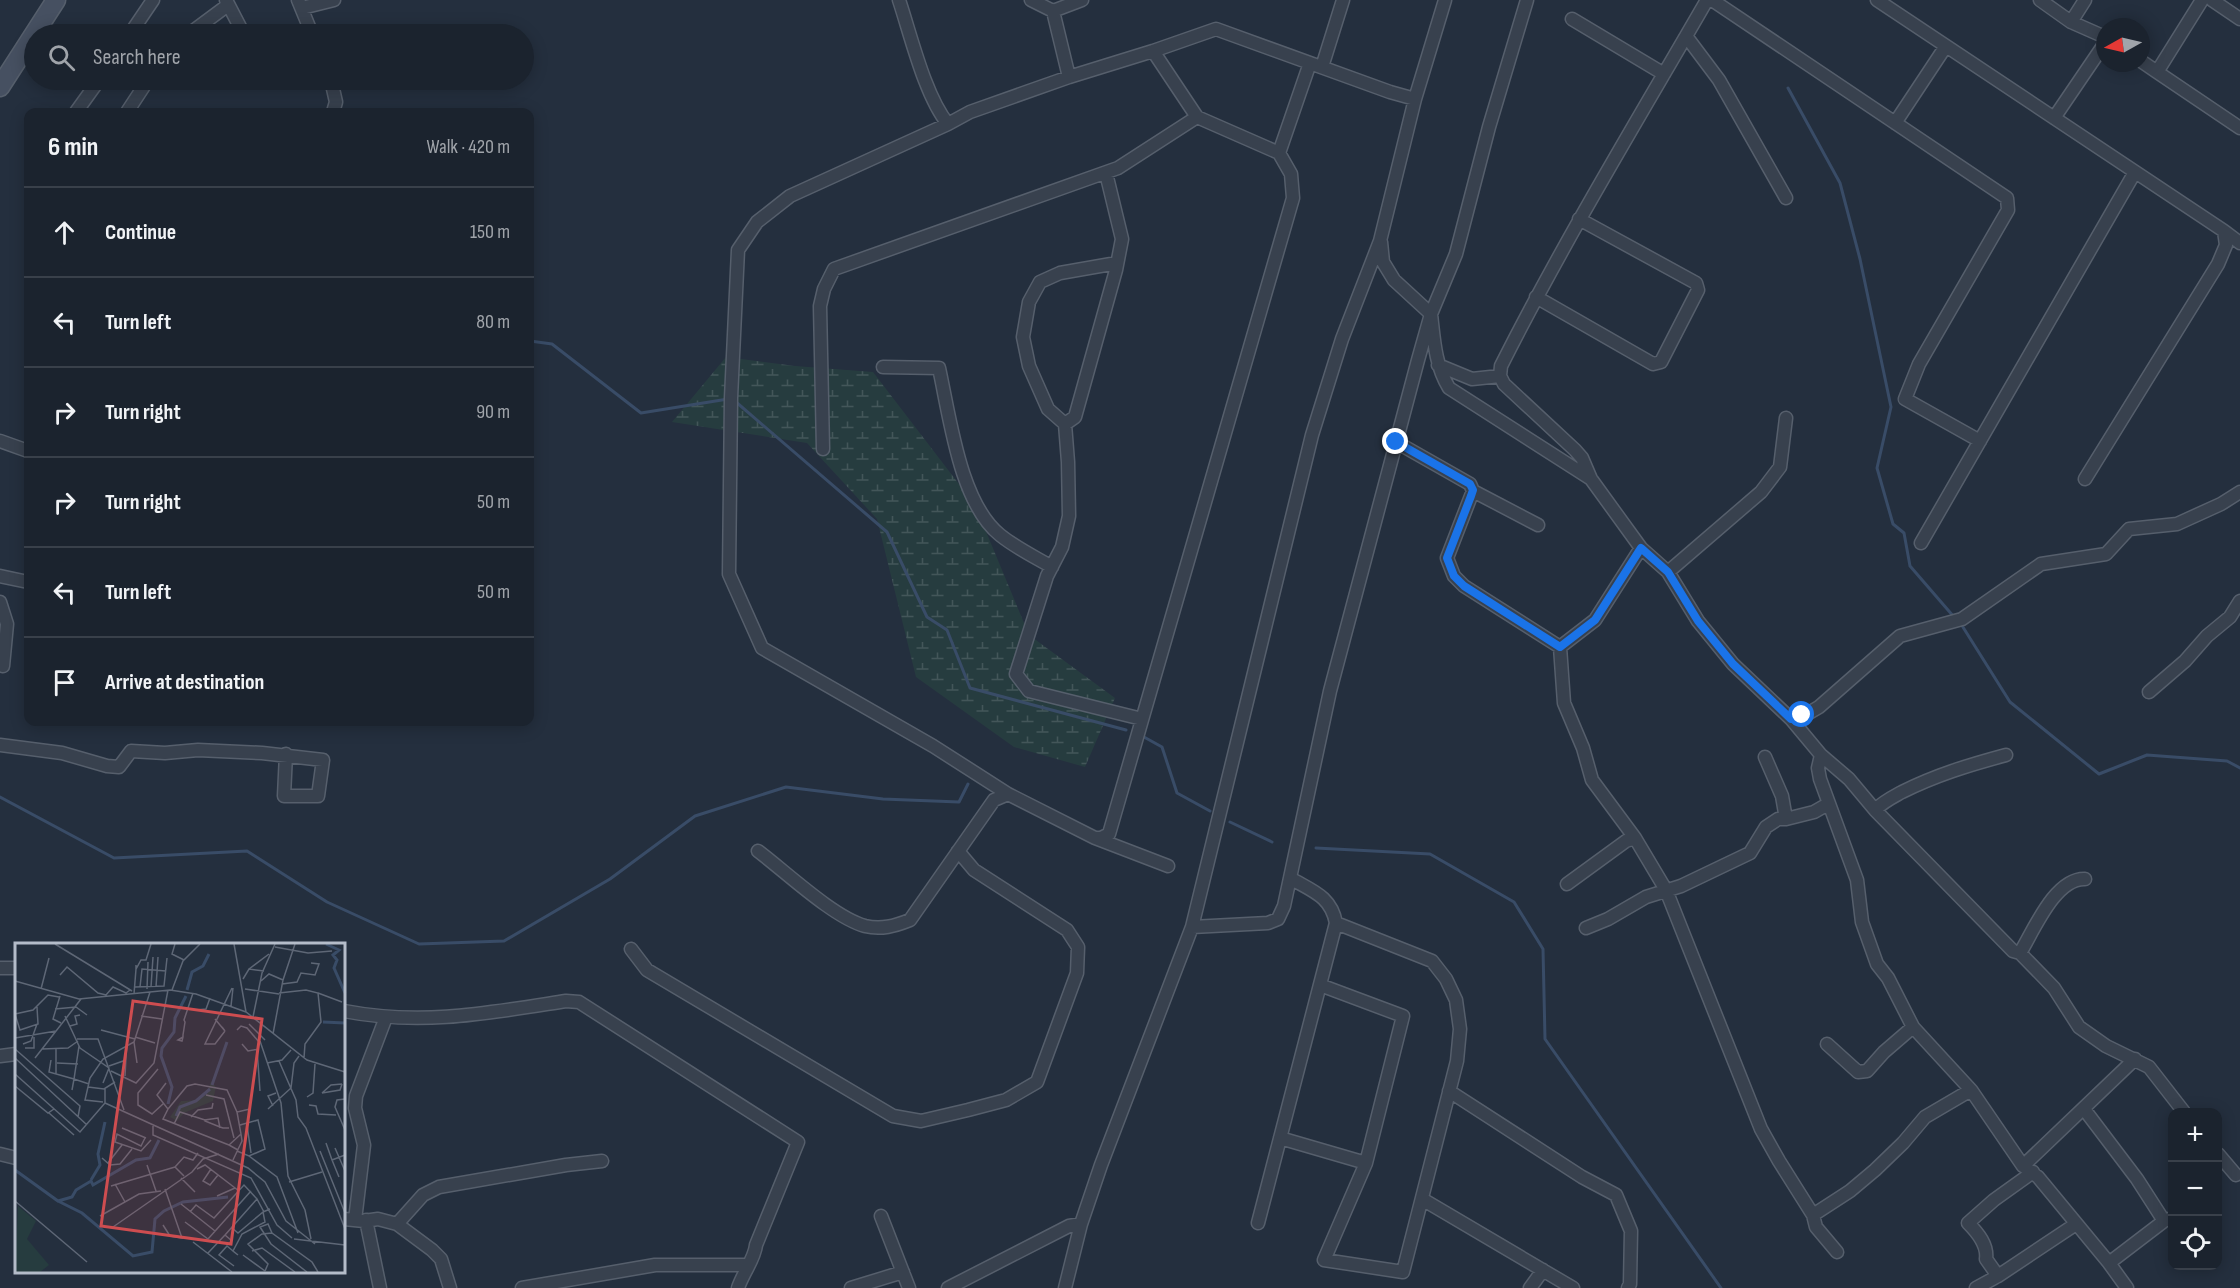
<!DOCTYPE html>
<html lang="en">
<head>
<meta charset="utf-8">
<style>
  :root { --surface:#1b232e; --page:#282f3a; --text:#f1f3f6; --muted:#a0a4aa; --line:#39404a }
  body { margin:0; font-family:"Sofia Sans Condensed",sans-serif; background:var(--page); color:var(--text) }
  .controls { position:absolute; right:18px; bottom:18px; display:grid; overflow:hidden; border-radius:12px; box-shadow:0 3px 15px #0003 }
  .controls button { width:54px; height:54px; display:grid; place-items:center; padding:0; border:0; border-bottom:2px solid var(--line); background:var(--surface); color:var(--text); font:30px sans-serif }
  .compass { position:absolute; left:2096px; top:18px; width:54px; height:54px; border-radius:50%; background:var(--surface); box-shadow:0 3px 15px #0003; rotate:262deg }
  .stop { position:absolute; width:18px; height:18px; margin:-14px; border:4px solid #1a73e8; border-radius:50%; background:#fff }
  .stop.end { background:#1a73e8; border-color:#fff; box-shadow:0 2px 6px #0008 }
  .list { margin:0; padding:0; list-style:none }
  h2 { display:flex; justify-content:space-between; align-items:center; height:78px; margin:0; padding:0 24px; font-size:26px }
  h2 small { font-size:20px; font-weight:400; color:var(--muted) }
  .list li { display:grid; grid-template-columns:39px 1fr auto; gap:18px; align-items:center; box-sizing:border-box; height:90px; padding:0 24px; border-top:2px solid var(--line) }
  .list b { display:block; font-size:22px; white-space:nowrap }
  .list em { font-size:20px; font-style:normal; color:var(--muted) }
  .icon { flex:none; width:33px; height:33px; fill:none; stroke:currentColor; stroke-width:2; stroke-linecap:round; stroke-linejoin:round }
  .map { position:relative; flex:none; width:2240px; height:1288px; overflow:hidden }
  .search { position:absolute; background:var(--surface); box-shadow:0 3px 15px #0003; left:24px; top:24px; width:510px; height:66px; display:flex; align-items:center; gap:15px; box-sizing:border-box; padding:0 21px; border-radius:33px; color:var(--muted); font-size:22px }
  .panel { position:absolute; background:var(--surface); box-shadow:0 3px 15px #0003; left:24px; top:108px; width:510px; height:618px; border-radius:12px }
  .map>svg:first-child { display:block }
</style>
</head>
<body>
<div class="map">
<svg width="2240" height="1288" viewBox="0 0 2240 1288">
  <defs>
    <pattern id="wetland-marsh" width="20" height="14" patternUnits="userSpaceOnUse" patternTransform="scale(1.5)"><rect width="20" height="14" fill="#263c3f"/><path d="M1 5h8M5 5V1M11 12h8M15 12V8" fill="none" stroke="#435659"/></pattern>
  </defs>
  <rect width="100%" height="100%" fill="#242f3e"/>
  <path fill="url(#wetland-marsh)" d="M 726,357 L 795,366 L 873,372 L 975,505 L 1029,635 L 1115,698 L 1085,767 L 1014,747 L 916,677 L 877,519 L 807,443 L 672,422 Z"/>
  <g fill="none" stroke-linecap="round" stroke-linejoin="round">
    <path stroke="#394c67" stroke-width="3" d="M 1788,88 L 1840,183 L 1860,259 L 1891,407 L 1877,468 L 1893,524 L 1904,533 L 1910,566 L 1954,617
      M 530,341 L 552,344 L 641,413 L 728,399
      M 736,402 L 887,532 L 927,617 L 947,630 L 970,688 L 1126,730
      M 1961,624 L 2010,702 L 2099,774 L 2147,755 L 2227,761 L 2240,768
      M 1144,737 L 1162,747 L 1177,793 L 1210,811
      M 0,797 L 114,858 L 247,851 L 327,902 L 419,944 L 504,941 L 610,879 L 695,816 L 786,787 L 883,799 L 959,802 L 968,784
      M 1230,822 L 1272,842
      M 1316,848 L 1430,854 L 1514,902 L 1543,949 L 1545,1039 L 1721,1288"/>
    <defs>
      <path id="minor" d="M 226,0 L 240,27
        M 298,0 L 312,34
        M 899,0 C 911,36 925,96 948,124 L 970,112 L 1069,77 L 1153,51 L 1197,117 L 1279,153 L 1310,63
        M 1031,0 L 1053,11 L 1069,77
        M 1712,0 L 2007,198 L 2008,210 L 1919,364 L 1905,399 L 1980,441
        M 1877,0 L 2224,231 L 2226,245 L 2218,264 L 2085,479
        M 2040,0 L 2071,22 L 2105,37
        M 2202,0 L 2157,72 L 2240,128
        M 2212,0 L 2240,19
        M 302,8 L 334,0
        M 1053,11 L 1082,0
        M 1572,19 L 1664,74
        M 2071,22 L 2085,0
        M 130,34 L 153,0
        M 189,34 L 228,5
        M 1686,36 L 1719,80 L 1786,198
        M 1153,51 L 1216,29 L 1390,92 L 1415,99
        M 2141,61 L 2157,72
        M 1322,67 L 1343,0
        M 331,80 L 336,102 L 333,112
        M 76,112 L 99,80
        M 127,112 L 148,80
        M 2054,118 L 2105,43
        M 1895,123 L 1946,46
        M 948,124 L 790,196 L 757,222 L 738,250 L 731,398 L 729,574 L 762,648 L 933,746 L 1008,794
        M 1106,173 L 1122,239 L 1116,270 L 1075,417 L 1065,424 L 1048,409 L 1029,366 L 1023,337 L 1029,302 L 1040,282 L 1060,273 L 1117,263
        M 2224,231 L 2240,243
        M 1381,242 L 1383,262 L 1394,280 L 1431,314 C 1434,340 1435,365 1449,388 L 1591,479 L 1641,548 L 1668,572 L 1698,621 L 1733,664 L 1791,719 L 1821,755 L 1849,779 L 1875,810 L 2013,951 L 2020,953 L 2054,988 L 2079,1027 L 2106,1046 L 2149,1067 L 2184,1112
        M 1536,297 L 1653,364 L 1661,362 L 1698,290 L 1696,283 L 1579,219
        M 1438,365 L 1472,379 L 1500,376
        M 883,367 L 939,368 C 950,418 960,503 1000,535 C 1016,548 1035,557 1052,567
        M 1065,424 L 1068,462 L 1069,516 L 1062,547 L 1047,576 L 1016,674 L 1029,691 L 1142,719
        M 0,441 L 28,451
        M 1396,442 L 1470,484 L 1473,491 L 1471,496 L 1447,558 L 1454,576 L 1464,586 L 1560,647 L 1595,620 L 1641,548
        M 823,449 L 820,306 L 824,289 L 834,269 L 1118,168 L 1197,117
        M 1591,479 L 1582,458 L 1575,450 L 1504,384 L 1500,376 L 1501,366 C 1564,241 1637,121 1707,0
        M 1473,491 L 1538,525
        M 1921,543 L 2135,172
        M 1668,572 L 1761,492 L 1780,467 L 1786,418
        M 0,576 L 28,582
        M 0,602 L 7,624 L 3,666
        M 1560,647 L 1564,703 L 1583,748 L 1592,780 L 1635,838 L 1666,890 L 1761,1129 L 1779,1161 L 1813,1215 L 1816,1227 L 1837,1252
        M 2149,692 L 2185,661 L 2207,636 L 2230,617 L 2240,601
        M 1791,719 L 1807,714 L 1819,707 L 1900,636 L 1962,619 L 2041,564 L 2106,554 L 2129,529 L 2177,524 L 2221,504 L 2240,492
        M 0,745 L 62,753 L 107,766 L 119,767 L 131,751 L 165,753 L 198,750 L 262,753 L 323,760 L 318,796 L 284,796 L 286,754
        M 1821,755 L 1818,768 L 1820,779 L 1857,880 L 1862,922 L 1877,964 L 1888,978 L 1913,1027 L 1971,1090 L 2023,1166 L 2038,1177 L 2109,1263 L 2127,1288
        M 1765,757 L 1782,796 L 1786,819
        M 1875,810 C 1884,801 1891,798 1902,792 C 1936,775 1969,765 2006,755
        M 1095,838 L 1168,866
        M 758,851 C 786,872 833,917 865,926 C 881,930 895,926 910,920 L 994,800 L 1008,794 L 1095,838 L 1101,838 L 1109,834 L 1293,198 L 1291,174 L 1279,153
        M 1567,884 L 1626,841 L 1635,838
        M 1192,927 L 1268,923 L 1278,919 L 1284,906 L 1330,691 L 1418,360 L 1431,314 L 1456,254 L 1489,127 L 1527,0
        M 1586,928 L 1608,919 L 1646,897 L 1681,886 L 1750,853 L 1766,827 L 1778,819 L 1786,819 L 1814,812 L 1828,804
        M 631,949 L 647,970 L 893,1116 L 921,1121 L 968,1110 L 1006,1100 L 1037,1082 L 1077,973 L 1078,947 L 1067,930 L 974,870 L 958,851
        M 2020,953 C 2034,930 2055,878 2085,879
        M 0,968 L 16,968
        M 1320,985 L 1403,1016 L 1366,1163 L 1324,1260 L 1403,1272 L 1457,1061 L 1460,1029 L 1456,1000 L 1446,979 L 1432,961 L 1336,923
        M 344,1011 C 422,1026 489,1013 566,1001 L 579,1002 L 798,1142 L 756,1245 C 755,1258 743,1273 738,1288
        M 1827,1044 L 1858,1072 L 1867,1071 L 1884,1052 L 1913,1027
        M 0,1056 L 16,1054
        M 1449,1091 L 1582,1177 L 1616,1195 L 1631,1231 L 1630,1284 L 1628,1288
        M 2084,1109 L 2137,1179 L 2164,1221
        M 1280,1138 L 1366,1163
        M 0,1154 L 16,1158
        M 2218,1154 L 2236,1175
        M 2023,1166 L 2135,1059
        M 1422,1199 L 1573,1288
        M 1813,1215 L 1850,1191 L 1875,1170 L 1903,1143 L 1925,1117 L 1971,1090
        M 881,1216 L 909,1288
        M 344,1219 L 364,1221 L 378,1219 L 397,1224 L 432,1250 L 441,1259 L 450,1288
        M 355,1220 L 364,1145 L 355,1108 L 356,1096 L 386,1017
        M 366,1220 L 380,1288
        M 1258,1223 L 1336,923 C 1331,896 1312,891 1290,878
        M 397,1224 L 423,1195 L 439,1187 L 566,1165 L 602,1161
        M 2109,1263 L 2164,1221 L 2172,1218
        M 1998,1276 L 1986,1259 C 1988,1245 1978,1233 1968,1223 L 1994,1200 L 2033,1172
        M 522,1288 L 655,1265 L 747,1265
        M 851,1288 L 903,1272
        M 948,1288 L 1069,1226 L 1081,1224
        M 1065,1288 L 1081,1224 L 1101,1165 L 1192,927 L 1312,435 L 1342,339 L 1380,241 L 1415,99 L 1445,0
        M 1530,1288 L 1543,1270
        M 1976,1288 L 1998,1276 L 2076,1224"/>
      <path id="secondary" d="M 0,87 L 56,0"/>
    </defs>
    <use href="#minor" stroke="#565f6c" stroke-width="15"/>
    <use href="#secondary" stroke="#565f6c" stroke-width="21"/>
    <use href="#minor" stroke="#38414e" stroke-width="12"/>
    <use href="#secondary" stroke="#465061" stroke-width="18"/>
  </g>
  <g fill="none" stroke-linecap="round" stroke-linejoin="round">
    <path stroke="#1a73e8" stroke-width="8" d="M 1396,442 L 1470,484 L 1473,490 L 1471,496 L 1447,558 L 1454,576 L 1464,586 L 1560,647 L 1595,620 L 1641,548 L 1668,572 L 1698,621 L 1733,664 L 1791,719 L 1802,715"/>
  </g>
  <g transform="translate(15 943)">
    <rect width="330" height="330" fill="#242f3e"/>
    <path d="M 3,263 L 21,278 L 12,296 L 34,322 L 25,329 L 0,329 Z" fill="#263c3f"/>
    <path d="M 196,138 L 201,144 L 198,158 L 169,170 L 162,178 L 155,174 L 166,158 L 183,157 L 192,151 Z" fill="#263c3f"/>
    <path fill="none" stroke="#394c67" stroke-width="3" d="M 311,1 L 324,7 L 318,12 L 322,17 L 319,25 L 330,50M 172,47 L 177,29 L 188,23 L 194,11M 308,79 L 330,80M 197,142 L 212,99M 153,161 L 157,144 L 146,113 L 147,105 L 159,89 L 160,75 L 171,53M 161,173 L 165,164 L 181,158 L 195,146M 0,227 L 43,258 L 57,254 L 61,247 L 76,238 L 78,242 L 121,217 L 135,215 L 144,197M 76,237 L 85,222 L 83,211 L 90,179M 43,258 L 67,270 L 118,313 L 137,309 L 140,276 L 149,268 L 168,259 L 213,254"/>
    <path fill="none" stroke="#5e6776" stroke-width="1.5" d="M 40,1 L 117,48M 160,1 L 157,11 L 169,17M 219,1 L 231,69M 260,4 L 293,10 L 317,8M 121,22 L 121,26 L 126,17 L 131,17 L 136,1M 234,26 L 254,11M 45,32 L 52,24 L 83,50 L 91,52 L 98,44 L 111,50 L 115,47M 228,36 L 234,26 L 249,28M 268,37 L 280,1M 0,38 L 64,56 L 155,47 L 181,51 L 231,69 L 292,117 L 330,129M 246,38 L 254,31 L 268,37 L 258,91M 267,41 L 282,39 L 286,30 L 300,32 L 304,21 L 296,20M 120,44 L 149,43 L 152,15M 125,44 L 127,26 L 151,28M 136,44 L 138,14M 141,44 L 143,14M 26,46 L 34,15M 132,46 L 133,19M 230,46 L 264,51M 157,47 L 168,18 L 185,1M 264,50 L 291,47 L 303,50 L 306,79 L 290,101 L 289,115M 303,50 L 327,59M 119,51 L 121,26M 45,53 L 38,76 L 46,80M 216,63 L 218,45M 40,66 L 61,64 L 72,72M 181,67 L 191,66 L 195,55M 0,71 L 5,87 L 23,81 L 22,64M 0,71 L 18,67 L 33,52 L 44,54M 50,73 L 65,105 L 94,125 L 88,140M 126,73 L 147,76M 238,74 L 247,30 L 260,1M 200,76 L 210,88 L 207,84M 234,81 L 250,97M 55,83 L 62,81 L 60,73 L 65,72M 86,87 L 120,96M 222,87 L 226,83 L 232,85 L 244,99M 210,88 L 200,101 L 190,101 L 217,45M 120,94 L 140,100M 168,94 L 163,97 L 167,98 L 168,94 L 168,92 L 170,79 L 169,77 L 178,50M 0,95 L 41,88M 62,96 L 83,96 L 109,167M 245,98 L 266,160 L 273,233 L 290,267 L 296,296M 119,99 L 122,120M 8,101 L 16,98 L 22,81M 227,101 L 233,108 L 244,106M 10,105 L 19,105 L 19,94M 0,106 L 65,163 L 63,174M 27,106 L 53,105 L 63,98M 242,106 L 245,148M 0,115 L 72,182M 20,115 L 66,56M 36,117 L 34,129 L 59,136 L 64,103M 264,118 L 281,157 L 283,174 L 291,185 L 330,286M 42,120 L 63,121M 252,120 L 267,117 L 276,107M 94,123 L 111,117M 143,126 L 123,150 L 123,162 L 137,171 L 149,160M 96,128 L 121,140 L 139,120 L 153,47M 0,131 L 65,189 L 90,160 L 90,145M 41,132 L 41,106M 110,133 L 112,96M 151,140 L 142,152 L 153,166 L 148,176 L 214,202M 0,143 L 33,170 L 39,166M 73,144 L 89,146 L 100,139M 57,147 L 59,136 L 74,141M 307,150 L 325,147 L 327,141M 307,150 L 316,142 L 327,141M 191,152 L 209,156 L 219,195M 292,154 L 298,150 L 300,121M 330,156 L 322,157 L 320,164 L 330,187M 88,159 L 70,157 L 75,135 L 88,116 L 119,99 L 135,49M 90,160 L 233,225 L 250,239 L 271,278 L 300,301M 294,162 L 301,163 L 303,171 L 321,172M 258,163 L 253,153 L 261,150M 153,166 L 172,143 L 180,141 L 212,147 L 222,169M 253,166 L 276,145 L 279,120 L 284,113M 34,170 L 59,192M 176,174 L 183,167 L 197,165 L 198,160M 159,181 L 165,169 L 190,177M 232,182 L 236,210M 138,183 L 138,192 L 236,235 L 262,282 L 277,295M 107,185 L 131,195M 205,185 L 203,175 L 190,177 L 190,178 L 205,184 L 208,185 L 214,185M 130,195 L 126,203 L 102,191 L 100,199 L 126,208 L 136,197M 311,200 L 317,217M 320,205 L 330,228M 223,207 L 214,202 L 226,191 L 222,169 L 235,166M 222,208 L 234,213 L 250,206 L 243,177 L 225,182M 305,208 L 330,270M 234,213 L 262,234 L 283,290M 87,215 L 95,222 L 105,221 L 117,206M 218,217 L 227,198 L 226,191M 93,220 L 107,202M 132,222 L 141,248M 182,226 L 190,222 L 224,248M 196,226 L 188,238 L 195,242 L 203,232M 169,233 L 160,224 L 169,214 L 178,217 L 183,210M 324,234 L 317,217 L 330,212M 166,235 L 180,249M 274,239 L 307,229M 100,241 L 110,259M 96,243 L 160,224M 202,253 L 220,245M 0,258 L 72,319M 166,261 L 200,288M 175,269 L 181,262 L 199,275 L 229,242 L 242,256M 85,273 L 124,251 L 146,248M 170,279 L 193,296 L 236,248M 148,282 L 155,293 L 167,295 L 150,246M 98,284 L 177,229 L 188,216 L 204,211M 216,284 L 223,290 L 248,269M 210,292 L 242,256 L 249,269M 279,296 L 330,302M 178,299 L 217,329M 218,308 L 212,303 L 204,312 L 219,323M 237,308 L 247,305 L 280,329M 193,310 L 210,292 L 217,298M 223,312 L 218,308 L 227,291 L 250,279 L 248,269 L 255,266M 228,312 L 250,328M 250,328 L 253,321 L 233,301 L 247,291 L 257,290M 292,329 L 256,301 L 245,284 L 253,281 L 257,290 L 297,319 L 303,329"/>
    <path fill="#ce4d50" fill-opacity="0.15" stroke="#ce4d50" stroke-width="3" d="M 118,58 L 247,76 L 216,301 L 86,283 Z"/>
    <rect width="330" height="330" fill="none" stroke="#b4bcc9" stroke-width="3"/>
  </g>
</svg>
<div class="controls">
<button>+</button>
<button>−</button>
<button><svg class="icon" aria-label="locate" viewBox="0 0 24 24"><circle cx="12" cy="12" r="6"/><path d="M12 2v4M12 18v4M2 12h4M18 12h4"/></svg></button>
</div>
<svg class="compass" viewBox="-18 -18 36 36"><path d="M0-13l5 13h-10z" fill="#e53935"/><path d="M0 13l5-13h-10z" fill="#a0a4aa"/></svg>
<div class="stop" style="left:1802px;top:715px"></div>
<div class="stop end" style="left:1396px;top:442px"></div>
<div class="search"><svg class="icon" aria-label="search" viewBox="0 0 24 24"><circle cx="10" cy="10" r="6"/><path d="M15 15l6 6"/></svg>Search here</div>
<section class="panel">
<h2>6 min<small>Walk · 420 m</small></h2>
<ul class="list">
<li><svg class="icon" aria-label="ahead" viewBox="0 0 24 24"><path d="M12 20V5M6 11l6-6 6 6"/></svg><div><b>Continue</b></div><em>150 m</em></li>
<li><svg class="icon" aria-label="left" viewBox="0 0 24 24"><path d="M17 20v-9H6M10 6l-5 5 5 5"/></svg><div><b>Turn left</b></div><em>80 m</em></li>
<li><svg class="icon" aria-label="right" viewBox="0 0 24 24"><path d="M7 20v-9h11M14 6l5 5-5 5"/></svg><div><b>Turn right</b></div><em>90 m</em></li>
<li><svg class="icon" aria-label="right" viewBox="0 0 24 24"><path d="M7 20v-9h11M14 6l5 5-5 5"/></svg><div><b>Turn right</b></div><em>50 m</em></li>
<li><svg class="icon" aria-label="left" viewBox="0 0 24 24"><path d="M17 20v-9H6M10 6l-5 5 5 5"/></svg><div><b>Turn left</b></div><em>50 m</em></li>
<li><svg class="icon" aria-label="arrive" viewBox="0 0 24 24"><path d="M6 21V4h12l-3 4 3 4H6"/></svg><div><b>Arrive at destination</b></div></li>
</ul>
</section>
</div>
</body>
</html>
